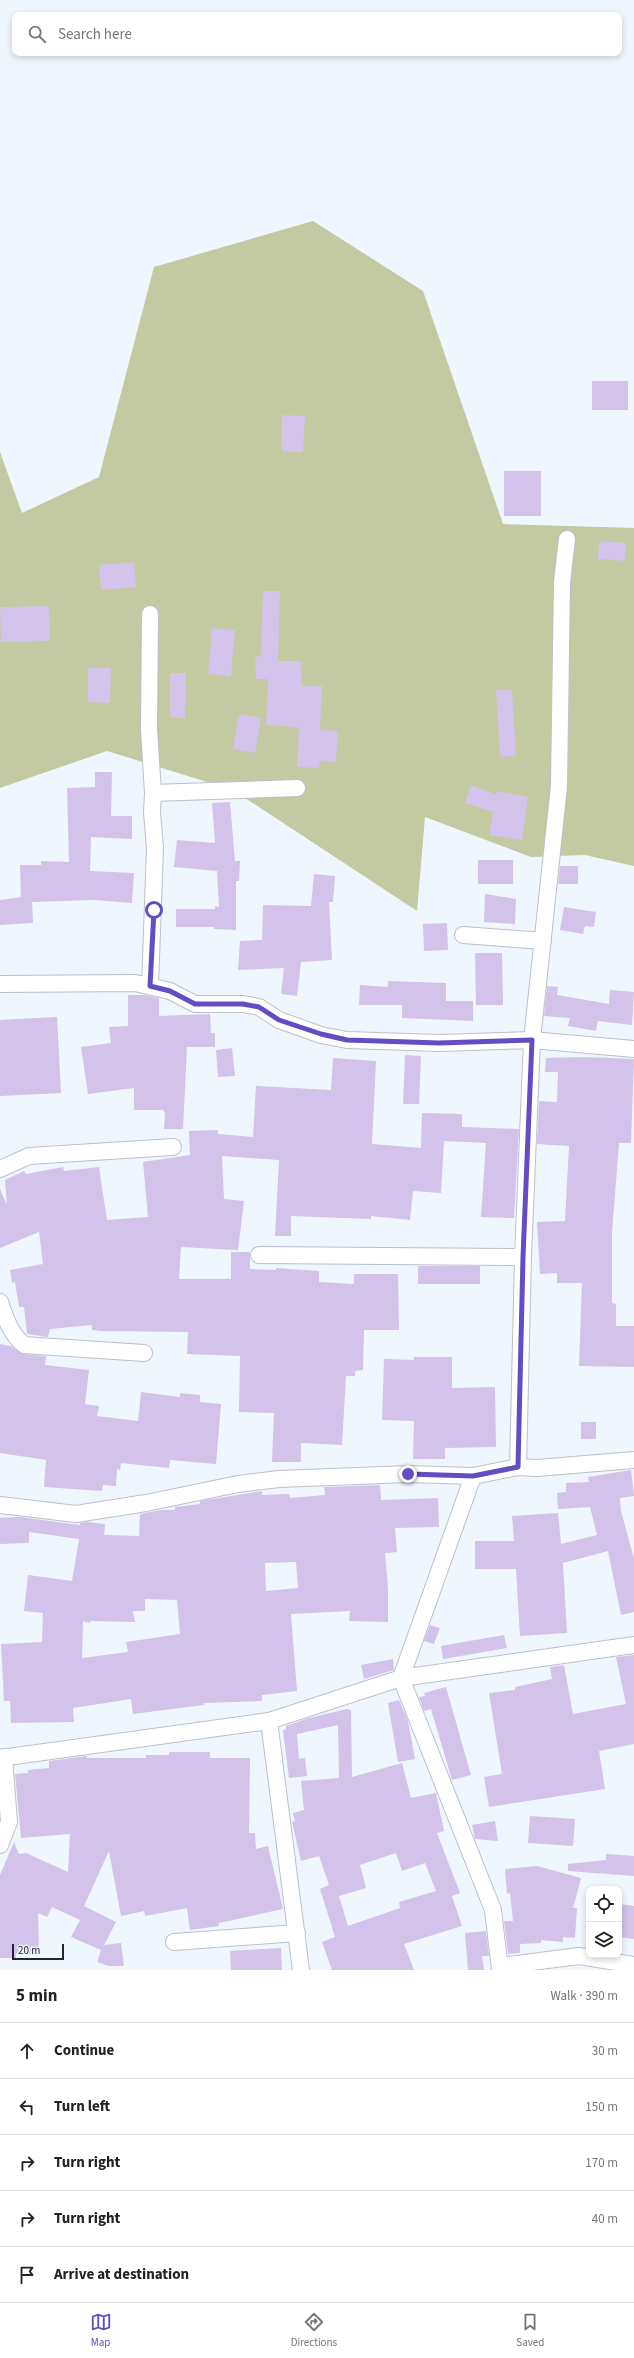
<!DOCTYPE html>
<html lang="en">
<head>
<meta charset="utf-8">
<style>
  :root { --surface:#fff; --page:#f2f2f2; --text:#222; --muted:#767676; --line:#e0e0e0; --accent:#634cc4 }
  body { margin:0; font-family:"Source Sans 3",sans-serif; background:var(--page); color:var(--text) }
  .controls { position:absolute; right:12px; bottom:12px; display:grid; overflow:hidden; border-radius:8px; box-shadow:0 2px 6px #0003 }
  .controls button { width:36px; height:36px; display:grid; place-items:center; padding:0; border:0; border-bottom:1px solid var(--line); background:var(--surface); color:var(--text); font:20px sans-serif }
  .scale { position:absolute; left:12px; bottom:10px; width:52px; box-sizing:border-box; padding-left:4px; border:2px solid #222529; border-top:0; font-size:11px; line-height:14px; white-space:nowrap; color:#222529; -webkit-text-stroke:3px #f0f6fe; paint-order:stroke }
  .stop { position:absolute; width:12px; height:12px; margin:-9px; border:3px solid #634cc4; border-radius:50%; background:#fff }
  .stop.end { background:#634cc4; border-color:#fff; box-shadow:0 1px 4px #0008 }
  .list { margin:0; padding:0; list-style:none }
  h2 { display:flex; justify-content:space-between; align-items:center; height:52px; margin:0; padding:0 16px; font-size:17px }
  h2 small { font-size:13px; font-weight:400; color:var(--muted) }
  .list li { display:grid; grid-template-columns:26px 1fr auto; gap:12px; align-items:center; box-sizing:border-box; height:56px; padding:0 16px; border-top:1px solid var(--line) }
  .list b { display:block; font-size:15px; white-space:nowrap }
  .list em { font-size:13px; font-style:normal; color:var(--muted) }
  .icon { flex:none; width:22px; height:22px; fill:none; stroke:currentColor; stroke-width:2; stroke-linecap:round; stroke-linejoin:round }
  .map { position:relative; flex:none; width:634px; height:1970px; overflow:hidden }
  .search { position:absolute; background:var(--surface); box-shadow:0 2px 6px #0003; left:12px; right:12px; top:12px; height:44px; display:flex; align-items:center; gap:10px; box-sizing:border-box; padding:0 14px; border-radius:8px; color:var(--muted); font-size:15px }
  .sheet { height:332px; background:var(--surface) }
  nav { display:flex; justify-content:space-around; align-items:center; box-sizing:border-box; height:56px; border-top:1px solid var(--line); background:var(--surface); font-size:11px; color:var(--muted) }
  nav a { display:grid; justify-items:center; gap:2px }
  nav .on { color:var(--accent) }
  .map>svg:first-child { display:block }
</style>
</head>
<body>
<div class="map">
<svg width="634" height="1970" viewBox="0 0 634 1970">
  <rect width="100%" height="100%" fill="#f0f6fe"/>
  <path fill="#c3c9a0" d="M 313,221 L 423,291 L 503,524 L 634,528 L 634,866 L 585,855 L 531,857 L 425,817 L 417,911 L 233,790 L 107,751 L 0,788 L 0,452 L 22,513 L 99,477 L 154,267 Z"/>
  <path fill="#d3c2e9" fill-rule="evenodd" d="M 592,381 L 628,381 L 628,410 L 592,410 Z
    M 282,415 L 305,416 L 303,452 L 281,451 Z
    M 504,471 L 541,471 L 541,516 L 504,516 Z
    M 599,541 L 626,543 L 625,561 L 598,559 Z
    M 134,562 L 136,587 L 101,590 L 99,565 Z
    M 263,591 L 280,591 L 278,661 L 301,661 L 302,686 L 322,686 L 320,730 L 338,731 L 336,762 L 320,761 L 319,768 L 297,767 L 299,728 L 296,727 L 266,725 L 268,679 L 256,679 L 255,657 L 261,656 Z
    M 49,606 L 50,641 L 1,642 L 0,607 Z
    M 212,628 L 235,630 L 231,676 L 208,674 Z
    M 88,668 L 111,668 L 110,703 L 88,702 Z
    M 170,673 L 186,673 L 185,718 L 170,718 Z
    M 496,690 L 512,690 L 516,756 L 500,757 Z
    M 239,714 L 261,718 L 255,753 L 233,749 Z
    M 95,772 L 112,772 L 111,816 L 132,816 L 132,839 L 91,837 L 90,871 L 134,873 L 132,903 L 94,900 L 32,902 L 33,923 L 0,925 L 0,900 L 21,897 L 20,865 L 41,865 L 41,861 L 69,862 L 67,788 L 95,787 Z
    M 471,785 L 496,794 L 496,791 L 528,797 L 522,840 L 489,835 L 493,812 L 465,803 Z
    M 230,802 L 235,861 L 240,861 L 239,881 L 236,881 L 236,930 L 214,929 L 214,927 L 176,927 L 176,909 L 215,909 L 215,906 L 219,907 L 217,871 L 174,867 L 177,840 L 215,843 L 212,803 Z
    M 478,860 L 513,860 L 513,884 L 478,884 Z
    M 560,866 L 578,866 L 578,884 L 558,884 Z
    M 314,874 L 335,876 L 333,902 L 329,902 L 332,960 L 301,962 L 297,996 L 281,994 L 284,968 L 238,970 L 240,941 L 262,940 L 263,905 L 311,906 Z
    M 485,894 L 516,899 L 515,924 L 484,922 Z
    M 564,907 L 596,912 L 594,927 L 585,926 L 583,934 L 560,930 Z
    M 447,923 L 448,950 L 424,951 L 423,924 Z
    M 475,953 L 502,953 L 503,1005 L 476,1005 Z
    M 388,981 L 446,983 L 446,1001 L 473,1001 L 473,1021 L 402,1018 L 402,1005 L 359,1005 L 360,985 L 388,987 Z
    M 547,986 L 558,987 L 557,995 L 609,1004 L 610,990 L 634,992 L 632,1025 L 598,1021 L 596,1031 L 568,1026 L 570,1018 L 544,1016 Z
    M 128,995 L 145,995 L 159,998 L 159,1016 L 210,1014 L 211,1033 L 215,1033 L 215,1047 L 187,1047 L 183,1129 L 164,1129 L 165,1113 L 163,1110 L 134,1110 L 134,1088 L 88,1094 L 81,1047 L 111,1043 L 109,1027 L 128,1026 Z
    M 57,1017 L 61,1093 L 0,1096 L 0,1020 Z
    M 232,1048 L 235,1076 L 218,1077 L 216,1050 Z
    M 405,1055 L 421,1056 L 419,1104 L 403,1104 Z
    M 586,1057 L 634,1059 L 631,1143 L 619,1143 L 612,1233 L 612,1303 L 616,1304 L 616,1326 L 634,1326 L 634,1367 L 579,1366 L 582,1283 L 557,1283 L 557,1273 L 540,1274 L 537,1222 L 565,1221 L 569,1146 L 537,1144 L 539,1101 L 557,1102 L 558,1072 L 545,1072 L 546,1058 Z
    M 333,1058 L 376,1061 L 372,1144 L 421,1148 L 422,1113 L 462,1114 L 462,1127 L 519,1129 L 514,1218 L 481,1217 L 486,1143 L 444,1141 L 441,1193 L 413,1191 L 410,1220 L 371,1216 L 371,1219 L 291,1216 L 291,1236 L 275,1236 L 279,1160 L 222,1156 L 224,1199 L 244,1201 L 238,1250 L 181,1247 L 179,1279 L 231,1279 L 231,1252 L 250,1252 L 250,1269 L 276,1270 L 276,1268 L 319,1271 L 319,1282 L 354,1284 L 354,1274 L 398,1274 L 399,1330 L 364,1330 L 363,1370 L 355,1371 L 355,1376 L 346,1376 L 342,1445 L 301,1443 L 301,1462 L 272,1462 L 274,1413 L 239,1412 L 240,1356 L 187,1354 L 188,1332 L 102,1331 L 92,1330 L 92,1325 L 50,1329 L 48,1337 L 27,1334 L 24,1307 L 19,1307 L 15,1282 L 12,1283 L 10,1270 L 43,1264 L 39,1232 L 0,1248 L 0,1189 L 7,1205 L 5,1180 L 24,1171 L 26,1174 L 63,1167 L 64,1171 L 99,1167 L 107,1220 L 148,1217 L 143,1162 L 190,1155 L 189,1131 L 218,1130 L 218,1134 L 253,1137 L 256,1086 L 331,1090 Z
    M 418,1266 L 480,1266 L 480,1284 L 418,1284 Z
    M 0,1344 L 11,1346 L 23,1354 L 46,1356 L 45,1365 L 89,1370 L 85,1404 L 99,1406 L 97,1416 L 138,1421 L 141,1392 L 180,1397 L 180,1393 L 200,1395 L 200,1402 L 221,1404 L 216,1464 L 170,1460 L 169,1468 L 121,1463 L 120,1470 L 117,1469 L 116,1486 L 103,1485 L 102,1491 L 44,1487 L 46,1460 L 0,1453 Z
    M 414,1357 L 452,1357 L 452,1388 L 495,1387 L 496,1447 L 445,1448 L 445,1459 L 413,1459 L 414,1421 L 382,1420 L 384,1359 L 414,1360 Z
    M 581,1422 L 596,1422 L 596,1439 L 581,1439 Z
    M 631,1470 L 634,1496 L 620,1498 L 621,1511 L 634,1559 L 634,1612 L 621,1615 L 608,1551 L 563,1563 L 567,1633 L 520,1636 L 516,1569 L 475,1569 L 475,1541 L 514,1541 L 512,1516 L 558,1513 L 561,1544 L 597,1535 L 590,1507 L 558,1509 L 557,1493 L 566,1492 L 566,1483 L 589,1482 L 588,1477 Z
    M 380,1485 L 381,1500 L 438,1498 L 439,1527 L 395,1528 L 397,1552 L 385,1553 L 388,1589 L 388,1622 L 349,1621 L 350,1611 L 291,1614 L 297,1691 L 262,1695 L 262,1701 L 204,1703 L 204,1705 L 133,1714 L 131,1699 L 73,1708 L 74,1722 L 11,1723 L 10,1701 L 4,1701 L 1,1644 L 42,1642 L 43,1613 L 24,1611 L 28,1575 L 72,1581 L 79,1539 L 29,1532 L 29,1543 L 0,1544 L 0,1518 L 20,1517 L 80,1525 L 80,1523 L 88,1522 L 105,1524 L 104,1535 L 139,1536 L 140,1514 L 161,1510 L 175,1510 L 175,1507 L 200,1504 L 200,1501 L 262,1491 L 262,1495 L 289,1494 L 290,1498 L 325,1495 L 324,1487 ZM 296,1562 L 298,1588 L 266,1591 L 265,1563 ZM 145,1599 L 177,1600 L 180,1634 L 126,1642 L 128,1652 L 82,1658 L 83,1621 L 90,1623 L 90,1621 L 135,1622 L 133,1611 L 145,1611 Z
    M 430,1625 L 440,1628 L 434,1644 L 424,1641 Z
    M 504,1635 L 507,1648 L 443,1659 L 441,1646 Z
    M 634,1655 L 634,1744 L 599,1751 L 605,1789 L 489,1807 L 484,1777 L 502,1774 L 489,1693 L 515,1690 L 515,1687 L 552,1679 L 550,1667 L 564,1665 L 573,1714 L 626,1704 L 616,1657 Z
    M 393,1659 L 394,1670 L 364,1679 L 361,1665 Z
    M 446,1687 L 471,1775 L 452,1780 L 431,1709 L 424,1711 L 419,1697 L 425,1696 L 424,1693 Z
    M 399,1700 L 408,1721 L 415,1759 L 398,1762 L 388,1703 Z
    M 347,1709 L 351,1710 L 352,1777 L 402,1763 L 411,1798 L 436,1793 L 444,1831 L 437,1833 L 460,1893 L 452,1896 L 462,1926 L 404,1944 L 414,1970 L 332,1970 L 322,1942 L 335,1937 L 320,1889 L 329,1885 L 319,1856 L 301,1861 L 292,1822 L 295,1821 L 293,1813 L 304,1810 L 301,1781 L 339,1778 L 338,1725 L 297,1734 L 299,1759 L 305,1758 L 307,1776 L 289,1778 L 283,1730 L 286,1729 L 286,1726 L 309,1718 ZM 396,1853 L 402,1871 L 425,1863 L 436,1891 L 399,1902 L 400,1908 L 348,1926 L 339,1896 L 366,1888 L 360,1865 Z
    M 169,1752 L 210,1752 L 210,1758 L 250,1758 L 249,1833 L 255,1833 L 256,1849 L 268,1846 L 283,1909 L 219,1923 L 219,1926 L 190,1930 L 187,1908 L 145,1916 L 144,1911 L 121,1916 L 109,1851 L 84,1906 L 116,1922 L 104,1945 L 121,1943 L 124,1966 L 109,1966 L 97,1962 L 101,1950 L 71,1937 L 80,1920 L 52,1907 L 47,1917 L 38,1913 L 39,1953 L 16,1954 L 16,1958 L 0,1958 L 0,1875 L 14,1842 L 19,1854 L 26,1853 L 68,1872 L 70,1834 L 21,1838 L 15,1774 L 28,1773 L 28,1770 L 49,1768 L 49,1761 L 87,1756 L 87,1758 L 146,1758 L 146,1755 L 169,1755 Z
    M 530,1816 L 575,1819 L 573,1846 L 528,1843 Z
    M 495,1821 L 498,1841 L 475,1839 L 472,1825 Z
    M 606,1854 L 634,1856 L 634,1876 L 568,1871 L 568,1864 L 606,1860 Z
    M 537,1866 L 581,1878 L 573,1908 L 577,1908 L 575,1938 L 563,1937 L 563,1942 L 541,1940 L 541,1943 L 520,1944 L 520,1953 L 508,1954 L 504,1921 L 513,1921 L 510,1893 L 507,1894 L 505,1869 Z
    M 619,1904 L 634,1906 L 634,1939 L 619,1937 Z
    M 486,1931 L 489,1956 L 482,1956 L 484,1970 L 468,1970 L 465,1933 Z
    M 281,1948 L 282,1970 L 231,1970 L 230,1951 Z"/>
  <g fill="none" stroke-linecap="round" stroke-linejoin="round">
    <defs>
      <path id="minor" d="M 150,614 L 149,729 L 153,793
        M 463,935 L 543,941
        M 0,984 L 135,983 L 170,991 L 195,1004 L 243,1004 L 259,1007 L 279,1020 L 321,1035 L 347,1040 L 439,1043 L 532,1040 L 634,1049
        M 150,986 L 155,848 L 152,812 L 153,793 L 297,788
        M 0,1169 L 29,1156 L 173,1147
        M 259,1255 L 523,1257
        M 0,1302 C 6,1319 10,1333 24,1345 L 144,1353
        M 518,1467 L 523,1257 L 532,1040 L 559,786 L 562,582 L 567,539
        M 473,1476 L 401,1678 L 493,1910 L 500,1970
        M 0,1505 L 76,1514 L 146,1503 L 238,1484 L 279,1479 L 408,1474 L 473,1476 L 518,1467 L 537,1468 L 634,1460
        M 269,1721 L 301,1970
        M 0,1758 L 269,1721 L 401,1678 L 634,1645
        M 0,1845 L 9,1822 L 4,1757
        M 174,1942 L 297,1933
        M 501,1966 L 579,1956 L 634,1965"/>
    </defs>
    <use href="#minor" stroke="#bac1cb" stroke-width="18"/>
    <use href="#minor" stroke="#fff" stroke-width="16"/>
  </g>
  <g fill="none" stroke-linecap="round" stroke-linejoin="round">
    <path stroke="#634cc4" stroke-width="5" d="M 154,910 L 150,986 L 170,991 L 195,1004 L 243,1004 L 259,1007 L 279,1020 L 321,1034 L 347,1040 L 439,1043 L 532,1040 L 523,1257 L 518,1467 L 473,1476 L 408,1474"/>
  </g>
</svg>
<div class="controls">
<button><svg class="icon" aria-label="locate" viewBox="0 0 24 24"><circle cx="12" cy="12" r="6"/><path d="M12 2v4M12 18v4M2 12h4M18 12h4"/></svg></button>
<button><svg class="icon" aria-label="layers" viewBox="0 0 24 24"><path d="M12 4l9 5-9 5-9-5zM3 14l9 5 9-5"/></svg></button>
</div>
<div class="scale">20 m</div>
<div class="stop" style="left:154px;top:910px"></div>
<div class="stop end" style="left:408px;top:1474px"></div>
<div class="search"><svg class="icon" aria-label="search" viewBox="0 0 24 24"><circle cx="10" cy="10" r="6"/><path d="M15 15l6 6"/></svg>Search here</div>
</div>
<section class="sheet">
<h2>5 min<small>Walk · 390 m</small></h2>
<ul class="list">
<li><svg class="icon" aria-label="ahead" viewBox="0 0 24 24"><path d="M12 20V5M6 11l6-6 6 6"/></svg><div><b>Continue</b></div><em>30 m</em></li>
<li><svg class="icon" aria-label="left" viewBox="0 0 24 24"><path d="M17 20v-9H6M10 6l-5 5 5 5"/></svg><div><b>Turn left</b></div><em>150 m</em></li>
<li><svg class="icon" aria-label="right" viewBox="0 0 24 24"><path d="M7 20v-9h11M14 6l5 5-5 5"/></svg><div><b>Turn right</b></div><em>170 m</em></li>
<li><svg class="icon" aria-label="right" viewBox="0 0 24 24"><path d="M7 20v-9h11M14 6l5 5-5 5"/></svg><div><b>Turn right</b></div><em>40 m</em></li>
<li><svg class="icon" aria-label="arrive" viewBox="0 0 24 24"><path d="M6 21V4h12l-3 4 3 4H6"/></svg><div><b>Arrive at destination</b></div></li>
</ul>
</section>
<nav>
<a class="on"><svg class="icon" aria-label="map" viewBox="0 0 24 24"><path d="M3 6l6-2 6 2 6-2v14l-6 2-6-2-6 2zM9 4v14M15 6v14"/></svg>Map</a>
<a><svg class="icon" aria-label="directions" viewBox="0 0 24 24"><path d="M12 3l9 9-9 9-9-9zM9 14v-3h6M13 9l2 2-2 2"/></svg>Directions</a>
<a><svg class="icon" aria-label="saved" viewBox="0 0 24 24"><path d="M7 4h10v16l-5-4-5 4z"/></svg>Saved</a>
</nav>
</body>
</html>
